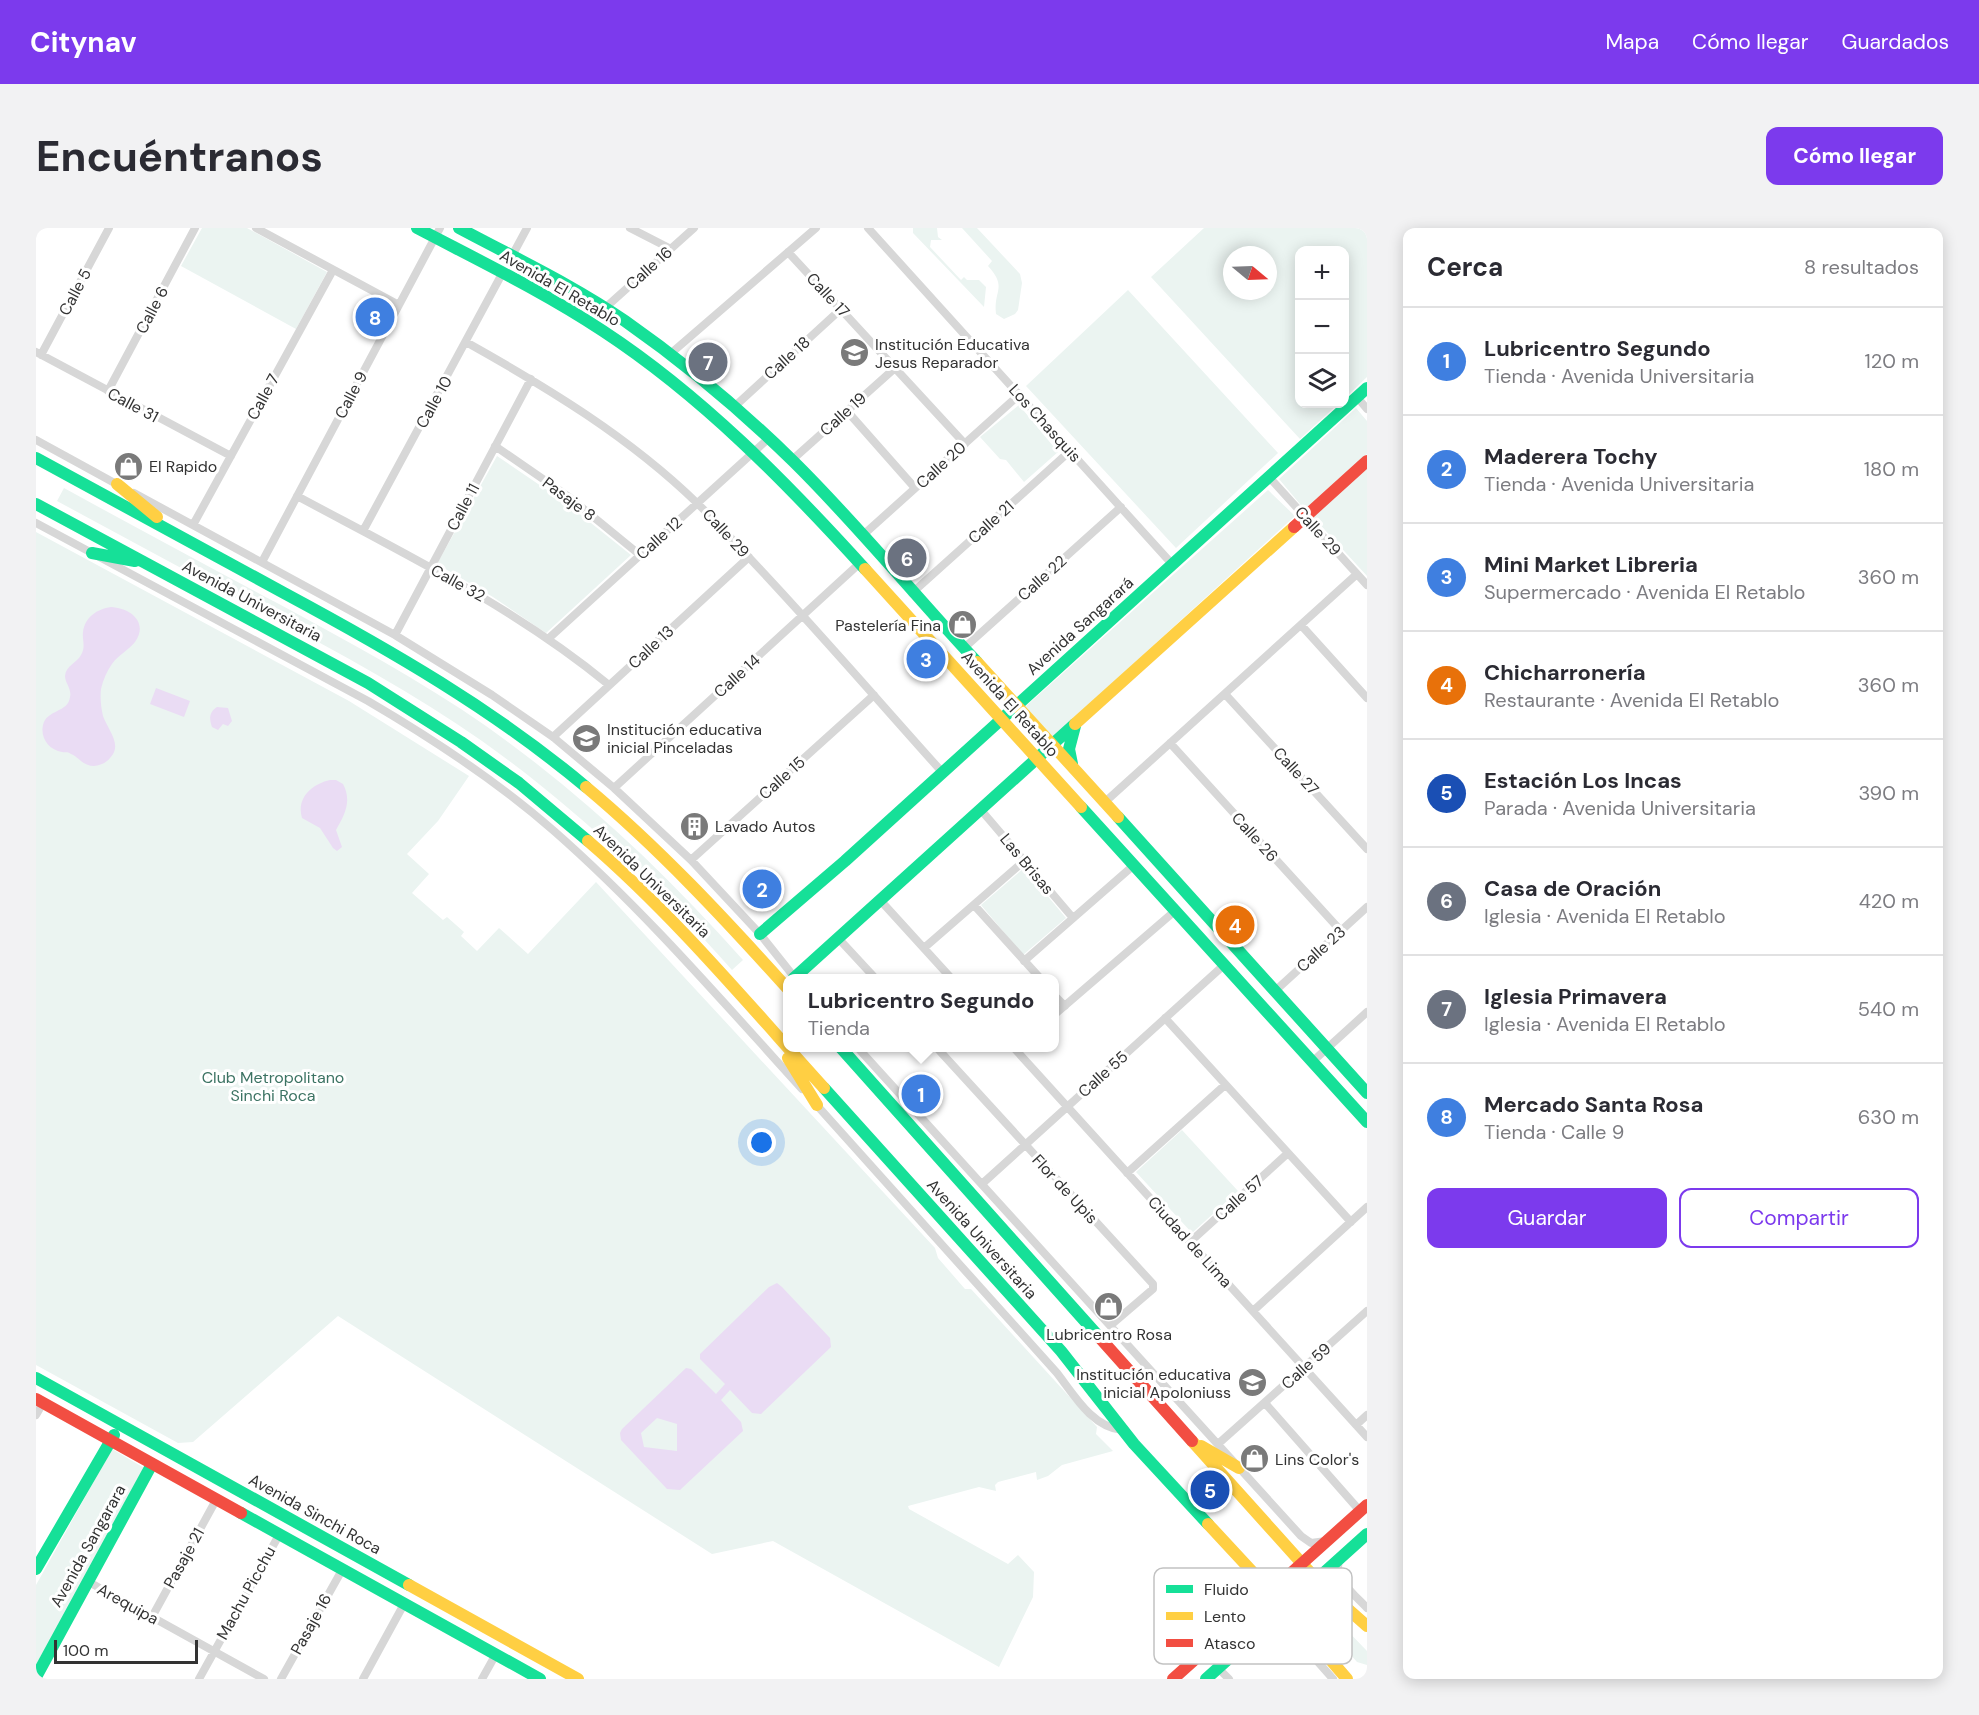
<!DOCTYPE html>
<html lang="es">
<head>
<meta charset="utf-8">
<style>
  :root { --surface:#fff; --page:#f2f2f3; --text:#2b2b33; --muted:#7c7c81; --line:#e1e1e2; --accent:#7c3aed }
  body { margin:0; font-family:"DM Sans",sans-serif; background:var(--page); color:var(--text) }
  .controls { position:absolute; right:18px; top:18px; display:grid; overflow:hidden; border-radius:12px; box-shadow:0 3px 15px #0003 }
  .controls button { width:54px; height:54px; display:grid; place-items:center; padding:0; border:0; border-bottom:2px solid var(--line); background:var(--surface); color:var(--text); font:30px sans-serif }
  .compass { position:absolute; left:1187px; top:18px; width:54px; height:54px; border-radius:50%; background:var(--surface); box-shadow:0 3px 15px #0003; rotate:109deg }
  .scale { position:absolute; left:18px; bottom:15px; width:144px; box-sizing:border-box; padding-left:6px; border:3px solid #333; border-top:0; font-size:16px; line-height:21px; white-space:nowrap; color:#333; -webkit-text-stroke:4px #fff; paint-order:stroke }
  .you { position:absolute; left:726px; top:915px; width:21px; height:21px; margin:-15px; border:4px solid #fff; border-radius:50%; background:#1a73e8; box-shadow:0 0 0 9px #1a73e833 }
  .badge { display:grid; place-items:center; width:39px; height:39px; border-radius:50%; background:var(--accent); color:#fff; font-size:20px; font-weight:700 }
  .pin { position:absolute; translate:-50% -50%; border:3px solid #fff; box-shadow:0 2px 6px #0006 }
  .popup { position:absolute; left:747px; top:746px; width:276px; height:78px; box-sizing:border-box; display:grid; place-content:center; border-radius:12px; background:var(--surface); filter:drop-shadow(0 2px 4px #0005); font-size:20px; white-space:nowrap; color:var(--muted) }
  .popup b { font-size:22px; color:var(--text) }
  .popup::after { content:''; position:absolute; left:50%; top:100%; margin-left:-12px; border:12px solid transparent; border-top-color:var(--surface) }
  .list { margin:0; padding:0; list-style:none }
  h2 { display:flex; justify-content:space-between; align-items:center; height:78px; margin:0; padding:0 24px; font-size:26px }
  h2 small { font-size:20px; font-weight:400; color:var(--muted) }
  .list li { display:grid; grid-template-columns:39px 1fr auto; gap:18px; align-items:center; box-sizing:border-box; height:108px; padding:0 24px; border-top:2px solid var(--line) }
  .list b { display:block; font-size:22px; white-space:nowrap }
  .list p { margin:0; font-size:20px; white-space:nowrap; color:var(--muted) }
  .list em { font-size:20px; font-style:normal; color:var(--muted) }
  .actions { display:flex; gap:12px; padding:18px 24px }
  .actions a { flex:1; padding:14px 0; border:2px solid var(--accent); border-radius:12px; text-align:center; font-size:21px; color:var(--accent) }
  .actions .main { background:var(--accent); color:#fff }
  .icon { flex:none; width:33px; height:33px; fill:none; stroke:currentColor; stroke-width:2; stroke-linecap:round; stroke-linejoin:round }
  .map { position:relative; flex:none; width:1331px; height:1451px; overflow:hidden; border-radius:12px }
  header { display:flex; align-items:center; gap:36px; box-sizing:border-box; height:84px; padding:0 30px; background:var(--accent); color:#fff }
  header strong { font-size:28px }
  nav { display:flex; gap:33px; margin-inline-start:auto; font-size:21px }
  .intro { display:flex; align-items:center; justify-content:space-between; box-sizing:border-box; height:144px; padding:0 36px }
  h1 { margin:0; font-size:42px }
  .button { padding:15px 27px; border-radius:12px; background:var(--accent); color:#fff; font-size:21px; font-weight:700 }
  main { display:flex; gap:36px; padding:0 36px }
  aside { flex:1; background:var(--surface); border-radius:12px; box-shadow:0 3px 15px #0003 }
  .map>svg:first-child { display:block }
</style>
</head>
<body>
<header>
<strong>Citynav</strong>
<nav><a>Mapa</a><a>Cómo llegar</a><a>Guardados</a></nav>
</header>
<div class="intro"><h1>Encuéntranos</h1><a class="button">Cómo llegar</a></div>
<main>
<div class="map">
<svg width="1331" height="1451" viewBox="0 0 1331 1451">
  <rect width="100%" height="100%" fill="#fff"/>
  <path fill="#ebf4f1" fill-rule="evenodd" d="M 166,0 L 211,0 L 291,44 L 260,101 L 145,38 Z
    M 877,0 L 901,0 L 902,9 L 906,12 L 895,12 L 894,19 L 925,52 L 928,49 L 931,52 L 943,52 L 950,59 L 948,79 L 877,5 Z
    M 926,0 L 941,0 L 984,46 L 986,55 L 982,82 L 979,86 L 968,91 L 960,86 C 957,62 972,60 952,38 L 956,33 Z
    M 1168,0 L 1331,0 L 1331,149 L 1309,170 L 1308,22 L 1264,22 L 1264,176 L 1302,176 L 1264,211 L 1115,49 ZM 1196,27 L 1232,27 L 1232,63 L 1196,63 Z
    M 1092,62 L 1242,225 L 1140,320 L 990,158 Z
    M 983,177 L 1022,224 L 988,254 L 970,232 L 964,231 L 944,209 Z
    M 1320,180 L 1331,193 L 1331,226 L 1269,282 L 1243,251 Z
    M 461,228 L 530,275 L 595,327 L 510,405 L 457,369 L 401,336 Z
    M 1331,240 L 1331,348 L 1277,289 Z
    M 28,260 C 99,299 171,338 243,376 C 313,414 384,452 450,498 C 546,566 629,644 707,732 L 696,742 C 621,657 539,579 446,513 C 379,466 305,426 232,387 C 162,349 91,311 21,273 Z
    M 1232,262 L 1259,288 L 1017,509 L 989,479 Z
    M 0,304 L 313,473 L 433,548 L 402,593 L 371,626 L 393,646 L 376,665 L 407,692 L 411,689 L 428,704 L 425,708 L 441,723 L 463,700 L 492,726 L 560,654 L 899,1020 L 902,1030 L 929,1061 L 935,1061 L 1061,1199 L 1060,1206 L 1077,1223 L 1026,1237 L 1012,1248 L 1001,1252 L 1000,1244 L 962,1254 L 959,1257 L 960,1263 L 943,1259 L 872,1278 L 873,1281 L 972,1336 L 982,1327 L 998,1344 L 997,1369 L 963,1439 L 737,1313 L 676,1326 L 302,1088 L 157,1214 L 142,1215 L 0,1137 Z
    M 988,640 L 1030,690 L 987,727 L 945,677 Z
    M 1146,902 L 1202,963 L 1156,1005 L 1100,944 Z
    M 76,1221 L 110,1241 L 0,1437 L 0,1357 Z
    M 1279,1369 L 1331,1423 L 1331,1437 L 1321,1434 L 1271,1377 Z"/>
  <path fill="#eadcf4" fill-rule="evenodd" d="M 75,379 C 94,380 113,394 99,414 C 93,422 82,427 76,436 C 71,443 67,452 65,461 C 64,470 65,479 67,488 C 72,502 87,517 74,530 C 70,535 65,537 58,538 C 47,538 44,530 35,526 C 30,523 31,525 26,524 C 13,522 4,510 7,497 C 11,481 32,485 34,469 C 36,461 29,455 29,448 C 30,437 41,435 45,427 C 50,419 46,412 47,404 C 49,389 61,381 75,379 Z
    M 120,460 L 154,473 L 148,489 L 114,476 Z
    M 181,479 L 192,480 L 196,493 L 192,498 L 187,496 L 182,502 L 176,499 C 173,491 173,484 181,479 Z
    M 294,552 L 300,552 L 307,556 C 316,573 309,586 300,602 L 306,619 L 301,623 L 297,620 L 284,600 L 266,590 C 260,570 276,556 294,552 Z
    M 741,1055 L 746,1059 L 794,1110 L 795,1119 L 725,1186 L 716,1185 L 694,1162 L 685,1172 L 705,1194 L 707,1203 L 644,1262 L 631,1261 L 585,1212 L 584,1205 L 586,1201 L 650,1140 L 655,1141 L 680,1166 L 689,1156 L 664,1131 L 664,1126 L 733,1059 ZM 621,1190 L 641,1196 L 641,1223 L 608,1219 L 605,1205 Z"/>
  <g fill="none" stroke-linecap="round" stroke-linejoin="round">
    <path stroke="#d7d7d7" stroke-width="8" d="M 220,0 L 363,77
      M 594,0 L 635,21
      M 832,0 L 1136,336
      M 752,24 L 929,216
      M 476,28 L 491,0
      M 569,80 L 658,0
      M 430,114 C 512,160 593,209 661,275 C 682,295 701,317 721,338 C 784,405 845,476 907,545
      M 0,124 L 195,228
      M 5,127 L 73,0
      M 633,127 L 780,0
      M 72,163 L 159,0
      M 1321,169 L 1331,181
      M 698,179 L 805,81
      M 811,183 L 879,260
      M 0,212 L 84,258
      M 459,218 L 533,269 L 604,327
      M 756,232 L 859,140
      M 1233,249 L 1331,357
      M 98,265 L 359,407 L 456,467 L 517,509 L 578,560 L 655,632 L 724,706 L 759,750
      M 261,268 C 369,326 478,379 573,457
      M 0,295 L 332,473 C 397,511 461,553 518,603 C 608,682 686,773 766,861
      M 157,297 L 297,42
      M 327,303 L 467,44
      M 826,308 L 984,166
      M 226,334 L 404,0
      M 876,365 L 1034,223
      M 1265,397 L 1331,470
      M 359,407 L 495,151
      M 512,411 L 733,210
      M 928,420 L 1085,279
      M 1189,466 L 1331,621
      M 517,509 L 713,329
      M 1134,515 L 1305,703
      M 578,560 L 824,335
      M 1069,574 L 1321,346
      M 945,582 L 1037,690
      M 655,632 L 838,467
      M 844,672 L 915,750
      M 938,677 L 1004,750
      M 802,710 L 839,750
      M 888,720 L 988,633
      M 988,733 L 1098,637
      M 1239,763 L 1331,679
      M 1018,767 L 1029,778
      M 1018,787 L 1140,682
      M 1129,790 L 1315,994
      M 822,820 L 1265,1308 L 1275,1315 L 1290,1313
      M 901,820 L 1117,1056 L 1117,1061 L 1075,1097
      M 978,820 L 1331,1209
      M 1276,834 L 1331,784
      M 777,873 L 1021,1145 C 1038,1167 1056,1199 1086,1202
      M 1091,945 L 1189,857
      M 947,955 L 1188,737
      M 1154,1014 L 1252,925
      M 1217,1083 L 1331,979
      M 1229,1175 L 1324,1283
      M 0,1187 L 7,1175
      M 1320,1197 L 1331,1187
      M 1182,1216 L 1331,1083
      M 1304,1331 C 1295,1349 1320,1368 1331,1380
      M 51,1353 L 228,1451
      M 116,1389 L 180,1272
      M 1230,1396 C 1239,1394 1245,1395 1253,1401 L 1297,1451
      M 1182,1440 L 1193,1451
      M 163,1451 L 243,1307
      M 245,1451 L 306,1342
      M 327,1451 L 368,1376
      M 446,1451 L 460,1426"/>
    <path stroke="#16e098" stroke-width="12" d="M 381,0 C 444,33 508,64 567,103 C 666,168 750,254 829,341
      M 423,0 C 479,30 537,57 589,93 C 649,135 705,182 757,233 C 822,297 879,368 941,434
      M 0,230 C 83,275 165,320 248,365 C 354,422 457,481 550,559
      M 0,276 L 332,455 L 425,514 L 483,555 L 552,613
      M 56,325 L 99,333
      M 1036,536 L 1033,521 L 1039,498
      M 1045,579 L 1331,894
      M 1082,589 L 1331,865
      M 724,706 L 809,633 L 1331,160
      M 758,750 L 1039,496
      M 805,820 L 1064,1110
      M 788,860 L 1025,1123 L 1098,1216 L 1172,1296
      M 0,1150 L 373,1357
      M 205,1285 L 504,1451
      M 0,1341 L 78,1207
      M 0,1449 L 116,1236
      M 1170,1451 L 1331,1306"/>
    <path stroke="#ffcf43" stroke-width="12" d="M 81,256 L 121,289
      M 829,341 L 1045,579
      M 941,434 L 1082,589
      M 1039,496 L 1258,299
      M 550,559 C 623,620 688,690 752,761
      M 552,613 C 638,687 712,776 788,860
      M 752,830 L 781,877
      M 1156,1213 L 1288,1360 L 1331,1398
      M 1165,1218 L 1203,1240
      M 1172,1296 L 1249,1379 L 1311,1451
      M 373,1357 L 542,1451"/>
    <path stroke="#f24e42" stroke-width="12" d="M 1258,299 L 1331,233
      M 1064,1110 L 1156,1213
      M 0,1171 L 205,1285
      M 1137,1451 L 1331,1277"/>
  </g>
  <defs>
    <symbol id="school-disc" viewBox="-11 -11 22 22"><circle r="9.5" fill="#7a7a7a" stroke="#fff"/><path d="M0-5L7-2L0 1L-7-2ZM-4 1L0 2.5L4 1V4Q0 6-4 4Z" fill="#fff"/></symbol>
    <symbol id="shop-disc" viewBox="-11 -11 22 22"><circle r="9.5" fill="#7a7a7a" stroke="#fff"/><path d="M-5-2.5h2.3a2.7 3.5 0 0 1 5.4 0H5L5.5 6h-11ZM-1.5-2.5h3a1.5 2.3 0 0 0-3 0Z" fill="#fff"/></symbol>
    <symbol id="building-disc" viewBox="-11 -11 22 22"><circle r="9.5" fill="#7a7a7a" stroke="#fff"/><path d="M-4-6H4V6H1V3H-1V6H-4ZM-2.5-4.3h1.7v1.8h-1.7ZM.8-4.3h1.7v1.8H.8ZM-2.5-1h1.7V.8h-1.7ZM.8-1h1.7V.8H.8Z" fill="#fff"/></symbol>
  </defs>
  <g fill-rule="evenodd">
    <use href="#school-disc" x="802" y="108" width="33" height="33"/>
    <use href="#shop-disc" x="76" y="222" width="33" height="33"/>
    <use href="#shop-disc" x="910" y="380" width="33" height="33"/>
    <use href="#school-disc" x="534" y="494" width="33" height="33"/>
    <use href="#building-disc" x="642" y="582" width="33" height="33"/>
    <use href="#shop-disc" x="1056" y="1062" width="33" height="33"/>
    <use href="#school-disc" x="1200" y="1138" width="33" height="33"/>
    <use href="#shop-disc" x="1202" y="1214" width="33" height="33"/>
  </g>
  <g text-anchor="middle" dominant-baseline="central" stroke-width="6" stroke-linejoin="round" paint-order="stroke">
    <g font-size="16" fill="#333" stroke="#fff">
      <text transform="translate(613 40) rotate(-42)">Calle 16</text>
      <text transform="translate(524 60) rotate(30)">Avenida El Retablo</text>
      <text transform="translate(39 64) rotate(-62)">Calle 5</text>
      <text transform="translate(792 67) rotate(47)">Calle 17</text>
      <text transform="translate(116 82) rotate(-62)">Calle 6</text>
      <text transform="translate(751 130) rotate(-42)">Calle 18</text>
      <text transform="translate(315 167) rotate(-62)">Calle 9</text>
      <text transform="translate(227 169) rotate(-61)">Calle 7</text>
      <text transform="translate(398 174) rotate(-61)">Calle 10</text>
      <text transform="translate(97 177) rotate(28)">Calle 31</text>
      <text transform="translate(807 186) rotate(-42)">Calle 19</text>
      <text transform="translate(1009 195) rotate(48)">Los Chasquis</text>
      <text transform="translate(905 237) rotate(-42)">Calle 20</text>
      <text transform="translate(533 271) rotate(37)">Pasaje 8</text>
      <text transform="translate(427 279) rotate(-62)">Calle 11</text>
      <text transform="translate(955 294) rotate(-42)">Calle 21</text>
      <text transform="translate(1282 303) rotate(48)">Calle 29</text>
      <text transform="translate(690 305) rotate(47)">Calle 29</text>
      <text transform="translate(623 310) rotate(-42)">Calle 12</text>
      <text transform="translate(1006 350) rotate(-42)">Calle 22</text>
      <text transform="translate(422 355) rotate(29)">Calle 32</text>
      <text transform="translate(216 373) rotate(28)">Avenida Universitaria</text>
      <text transform="translate(1044 398) rotate(-42)">Avenida Sangarará</text>
      <text transform="translate(615 419) rotate(-43)">Calle 13</text>
      <text transform="translate(701 448) rotate(-42)">Calle 14</text>
      <text transform="translate(974 476) rotate(48)">Avenida El Retablo</text>
      <text transform="translate(1260 543) rotate(47)">Calle 27</text>
      <text transform="translate(746 550) rotate(-42)">Calle 15</text>
      <text transform="translate(1219 609) rotate(48)">Calle 26</text>
      <text transform="translate(991 636) rotate(50)">Las Brisas</text>
      <text transform="translate(616 653) rotate(44)">Avenida Universitaria</text>
      <text transform="translate(1285 721) rotate(-42)">Calle 23</text>
      <text transform="translate(1067 846) rotate(-42)">Calle 55</text>
      <text transform="translate(1029 961) rotate(47)">Flor de Upis</text>
      <text transform="translate(1203 970) rotate(-42)">Calle 57</text>
      <text transform="translate(946 1011) rotate(48)">Avenida Universitaria</text>
      <text transform="translate(1154 1014) rotate(48)">Ciudad de Lima</text>
      <text transform="translate(1270 1138) rotate(-42)">Calle 59</text>
      <text transform="translate(279 1286) rotate(29)">Avenida Sinchi Roca</text>
      <text transform="translate(52 1318) rotate(-61)">Avenida Sangarara</text>
      <text transform="translate(148 1330) rotate(-61)">Pasaje 21</text>
      <text transform="translate(210 1365) rotate(-61)">Machu Picchu</text>
      <text transform="translate(92 1376) rotate(29)">Arequipa</text>
      <text transform="translate(275 1396) rotate(-61)">Pasaje 16</text>
    </g>
    <g font-size="16" fill="#333" stroke="#fff" text-anchor="start">
      <text x="839" y="116">Institución Educativa<tspan x="839" dy="18">Jesus Reparador</tspan></text>
      <text x="113" y="238">El Rapido</text>
      <text x="905" y="397" text-anchor="end">Pastelería Fina</text>
      <text x="571" y="501">Institución educativa<tspan x="571" dy="18">inicial Pinceladas</tspan></text>
      <text x="679" y="598">Lavado Autos</text>
      <text x="1073" y="1106" text-anchor="middle">Lubricentro Rosa</text>
      <text x="1195" y="1146" text-anchor="end">Institución educativa<tspan x="1195" dy="18">inicial Apoloniuss</tspan></text>
      <text x="1239" y="1231">Lins Color's</text>
    </g>
    <g font-size="16" fill="#3c7363" stroke="#fff">
      <text x="237" y="849">Club Metropolitano<tspan x="237" dy="18">Sinchi Roca</tspan></text>
    </g>
  </g>
  <rect x="1118" y="1340" width="198" height="96" rx="9" fill="#fff" stroke="#c2c2c2" stroke-width="1.5"/>
  <rect x="1130" y="1357" width="27" height="8" fill="#16e098"/>
  <rect x="1130" y="1384" width="27" height="8" fill="#ffcf43"/>
  <rect x="1130" y="1411" width="27" height="8" fill="#f24e42"/>
  <g font-size="16" fill="#333">
    <text x="1168" y="1367">Fluido</text>
    <text x="1168" y="1394">Lento</text>
    <text x="1168" y="1421">Atasco</text>
  </g>
</svg>
<div class="controls">
<button>+</button>
<button>−</button>
<button><svg class="icon" aria-label="layers" viewBox="0 0 24 24"><path d="M12 4l9 5-9 5-9-5zM3 14l9 5 9-5"/></svg></button>
</div>
<svg class="compass" viewBox="-18 -18 36 36"><path d="M0-13l5 13h-10z" fill="#e53935"/><path d="M0 13l5-13h-10z" fill="#7c7c81"/></svg>
<div class="scale">100 m</div>
<div class="you"></div>
<div class="pin badge" style="left:885px;top:866px;background:#3f7fe0">1</div>
<div class="popup"><b>Lubricentro Segundo</b>Tienda</div>
<div class="pin badge" style="left:726px;top:661px;background:#3f7fe0">2</div>
<div class="pin badge" style="left:890px;top:431px;background:#3f7fe0">3</div>
<div class="pin badge" style="left:1199px;top:697px;background:#e8710a">4</div>
<div class="pin badge" style="left:1174px;top:1262px;background:#1a4fb4">5</div>
<div class="pin badge" style="left:871px;top:330px;background:#6b7280">6</div>
<div class="pin badge" style="left:672px;top:134px;background:#6b7280">7</div>
<div class="pin badge" style="left:339px;top:89px;background:#3f7fe0">8</div>
</div>
<aside>
<h2>Cerca<small>8 resultados</small></h2>
<ul class="list">
<li><span class="badge" style="background:#3f7fe0">1</span><div><b>Lubricentro Segundo</b><p>Tienda · Avenida Universitaria</p></div><em>120 m</em></li>
<li><span class="badge" style="background:#3f7fe0">2</span><div><b>Maderera Tochy</b><p>Tienda · Avenida Universitaria</p></div><em>180 m</em></li>
<li><span class="badge" style="background:#3f7fe0">3</span><div><b>Mini Market Libreria</b><p>Supermercado · Avenida El Retablo</p></div><em>360 m</em></li>
<li><span class="badge" style="background:#e8710a">4</span><div><b>Chicharronería</b><p>Restaurante · Avenida El Retablo</p></div><em>360 m</em></li>
<li><span class="badge" style="background:#1a4fb4">5</span><div><b>Estación Los Incas</b><p>Parada · Avenida Universitaria</p></div><em>390 m</em></li>
<li><span class="badge" style="background:#6b7280">6</span><div><b>Casa de Oración</b><p>Iglesia · Avenida El Retablo</p></div><em>420 m</em></li>
<li><span class="badge" style="background:#6b7280">7</span><div><b>Iglesia Primavera</b><p>Iglesia · Avenida El Retablo</p></div><em>540 m</em></li>
<li><span class="badge" style="background:#3f7fe0">8</span><div><b>Mercado Santa Rosa</b><p>Tienda · Calle 9</p></div><em>630 m</em></li>
</ul>
<div class="actions"><a class="main">Guardar</a><a>Compartir</a></div>
</aside>
</main>
</body>
</html>
